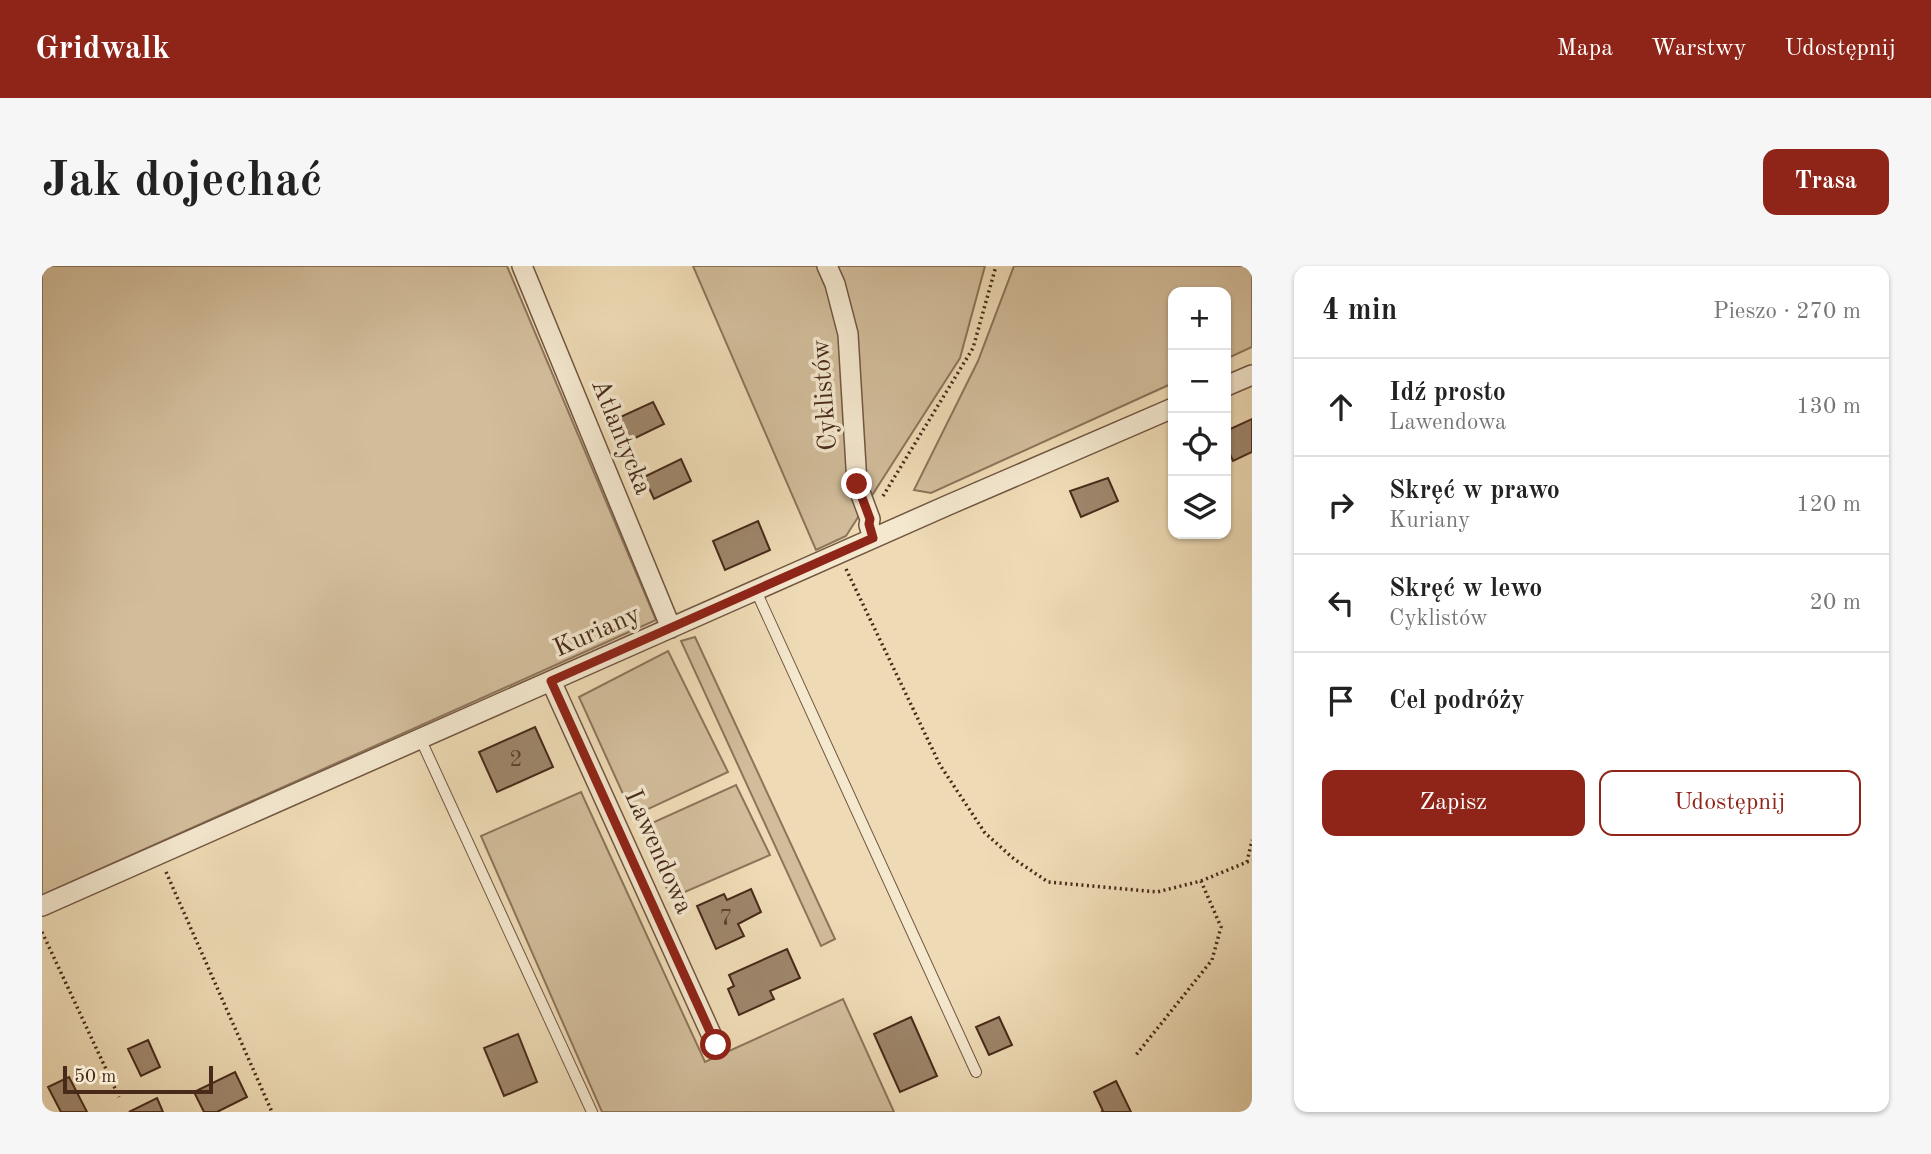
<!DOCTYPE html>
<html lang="pl">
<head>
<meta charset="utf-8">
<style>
  :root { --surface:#fff; --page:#f6f6f6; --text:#222; --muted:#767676; --line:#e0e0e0; --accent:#8f2418 }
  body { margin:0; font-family:"Old Standard TT",serif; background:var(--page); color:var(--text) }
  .controls { position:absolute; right:21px; top:21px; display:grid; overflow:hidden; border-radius:14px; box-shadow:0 2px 5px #0004 }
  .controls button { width:63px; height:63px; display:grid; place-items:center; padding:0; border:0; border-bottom:2px solid var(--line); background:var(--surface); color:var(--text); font:35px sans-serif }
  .scale { position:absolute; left:21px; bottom:18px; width:150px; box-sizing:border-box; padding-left:7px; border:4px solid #482a1a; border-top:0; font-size:19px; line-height:24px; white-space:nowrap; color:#482a1a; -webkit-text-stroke:5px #f4e8cf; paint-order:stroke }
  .stop { position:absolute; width:21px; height:21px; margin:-16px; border:5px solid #8f2418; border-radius:50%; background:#fff }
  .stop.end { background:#8f2418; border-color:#fff; box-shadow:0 2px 7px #0008 }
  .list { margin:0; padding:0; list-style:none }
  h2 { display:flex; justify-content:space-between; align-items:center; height:91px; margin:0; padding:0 28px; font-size:30px }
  h2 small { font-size:23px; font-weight:400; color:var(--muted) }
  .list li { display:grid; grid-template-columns:46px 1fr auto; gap:21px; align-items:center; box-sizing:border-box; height:98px; padding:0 28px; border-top:2px solid var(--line) }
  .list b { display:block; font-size:26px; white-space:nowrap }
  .list p { margin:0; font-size:23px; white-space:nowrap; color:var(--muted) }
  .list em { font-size:23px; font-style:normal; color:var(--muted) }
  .actions { display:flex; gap:14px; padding:21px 28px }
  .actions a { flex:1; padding:16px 0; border:2px solid var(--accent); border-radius:14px; text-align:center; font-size:24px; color:var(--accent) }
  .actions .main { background:var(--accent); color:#fff }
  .icon { flex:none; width:38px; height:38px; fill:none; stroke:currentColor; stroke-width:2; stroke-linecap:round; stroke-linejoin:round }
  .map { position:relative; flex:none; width:1210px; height:846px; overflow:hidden; border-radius:14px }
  header { display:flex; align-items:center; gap:42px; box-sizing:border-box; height:98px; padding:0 35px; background:var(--accent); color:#fff }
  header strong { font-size:33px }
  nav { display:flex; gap:38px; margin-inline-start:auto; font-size:24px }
  .intro { display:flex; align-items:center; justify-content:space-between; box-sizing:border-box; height:168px; padding:0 42px }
  h1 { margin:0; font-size:49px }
  .button { padding:18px 32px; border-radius:14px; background:var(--accent); color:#fff; font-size:24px; font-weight:700 }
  main { display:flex; gap:42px; padding:0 42px }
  aside { flex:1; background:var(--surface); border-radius:14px; box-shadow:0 2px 5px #0004 }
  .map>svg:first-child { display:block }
</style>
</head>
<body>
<header>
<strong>Gridwalk</strong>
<nav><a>Mapa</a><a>Warstwy</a><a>Udostępnij</a></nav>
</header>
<div class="intro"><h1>Jak dojechać</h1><a class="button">Trasa</a></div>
<main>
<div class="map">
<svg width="1210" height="846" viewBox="0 0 1210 846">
  <rect width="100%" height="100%" fill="#eedbb5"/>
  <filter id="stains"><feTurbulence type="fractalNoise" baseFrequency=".00286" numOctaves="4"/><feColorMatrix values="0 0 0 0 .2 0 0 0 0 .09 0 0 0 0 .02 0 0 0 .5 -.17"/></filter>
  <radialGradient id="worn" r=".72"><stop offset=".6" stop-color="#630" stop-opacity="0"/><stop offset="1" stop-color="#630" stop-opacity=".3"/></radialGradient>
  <path fill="#d2bd9b" stroke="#8d745a" stroke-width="2" d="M 0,0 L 465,0 L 614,354 L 0,629 Z
    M 651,0 L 943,0 L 918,92 L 804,270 L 774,284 Z
    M 972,0 L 1210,0 L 1210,81 L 1184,93 L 1184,26 L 1131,26 L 1131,117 L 889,227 L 872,224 L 936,95 Z
    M 653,371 L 793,673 L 779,680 L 639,375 Z
    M 626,385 L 686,506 L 591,550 L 537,431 Z
    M 694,519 L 728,589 L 629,632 L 599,562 Z
    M 539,526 L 663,796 L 801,733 L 852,846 L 560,846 L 439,570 Z"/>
  <path fill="#9e866b" stroke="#482a1a" stroke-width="2" d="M 611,136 L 622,158 L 585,176 L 574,153 Z
    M 1210,153 L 1210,186 L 1191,195 L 1184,179 L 1184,165 Z
    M 639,193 L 649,215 L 612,233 L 602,211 Z
    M 1066,212 L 1076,235 L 1039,251 L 1028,225 Z
    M 716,255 L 728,284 L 683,304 L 671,275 Z
    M 493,461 L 511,501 L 455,526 L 437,486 Z
    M 709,623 L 719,646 L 696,658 L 702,670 L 674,683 L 655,640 L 682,628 L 685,634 Z
    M 745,683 L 758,712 L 728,725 L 732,733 L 697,749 L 686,723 L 692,720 L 687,709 Z
    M 869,751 L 895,810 L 858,826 L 832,768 Z
    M 957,751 L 970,779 L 947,789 L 934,761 Z
    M 476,768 L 495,816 L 462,830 L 442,782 Z
    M 106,774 L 118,801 L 99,810 L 86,783 Z
    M 193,806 L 205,831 L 175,846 L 162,846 L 152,826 Z
    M 27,811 L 45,846 L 19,846 L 6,821 Z
    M 1074,815 L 1089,846 L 1059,846 L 1061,845 L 1052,826 Z
    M 115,832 L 121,846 L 87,846 Z"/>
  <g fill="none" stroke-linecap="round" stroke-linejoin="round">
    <defs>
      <path id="lane" d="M 714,325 L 934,806
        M 378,472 L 550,846"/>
      <path id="street" d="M 480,0 L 629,362
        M 785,0 L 793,18 L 806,68 L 815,218 L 828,253 L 827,259 L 831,272
        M 1184,120 L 1210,109
        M 509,415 L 674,779
        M 0,640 L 904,240 L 1131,142"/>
    </defs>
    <use href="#lane" stroke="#725641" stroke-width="12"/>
    <use href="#street" stroke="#725641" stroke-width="22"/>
    <path stroke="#482a1a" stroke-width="3.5" stroke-dasharray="2 3.5" stroke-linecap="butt" d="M 841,230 L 931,82 L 954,0
      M 804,303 L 898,499 L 943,567 L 972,593 L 1006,616 L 1115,626 L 1159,615 L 1179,661 L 1170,694 L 1094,789
      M 1205,596 L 1210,574
      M 124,606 L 230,846
      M 1159,615 L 1210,594
      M 0,666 L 77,831"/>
    <use href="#lane" stroke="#f4e8cf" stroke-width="10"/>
    <use href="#street" stroke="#f4e8cf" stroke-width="19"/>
  </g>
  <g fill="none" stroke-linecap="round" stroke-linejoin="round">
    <path stroke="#8f2418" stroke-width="9" d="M 674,779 L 509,415 L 831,272 L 827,258 L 828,253 L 815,218"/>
  </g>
  <g text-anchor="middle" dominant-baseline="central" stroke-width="7" stroke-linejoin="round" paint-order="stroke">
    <g font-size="23" fill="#5e412e">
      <text x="474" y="493">2</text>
      <text x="684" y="652">7</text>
    </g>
    <g font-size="26" fill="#482a1a" stroke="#f4e8cf">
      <text transform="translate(783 129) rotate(-94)">Cyklistów</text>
      <text transform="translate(579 171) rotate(68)">Atlantycka</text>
      <text transform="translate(555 366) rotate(-24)">Kuriany</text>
      <text transform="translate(616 586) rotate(66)">Lawendowa</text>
    </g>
  </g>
  <rect width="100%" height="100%" filter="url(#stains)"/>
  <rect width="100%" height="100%" fill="url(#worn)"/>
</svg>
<div class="controls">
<button>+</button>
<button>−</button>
<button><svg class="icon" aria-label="locate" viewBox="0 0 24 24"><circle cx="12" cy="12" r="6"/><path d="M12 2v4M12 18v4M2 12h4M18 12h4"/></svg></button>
<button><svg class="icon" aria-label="layers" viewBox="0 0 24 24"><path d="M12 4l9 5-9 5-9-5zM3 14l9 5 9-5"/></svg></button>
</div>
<div class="scale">50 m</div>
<div class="stop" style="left:674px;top:779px"></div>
<div class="stop end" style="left:815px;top:218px"></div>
</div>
<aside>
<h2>4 min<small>Pieszo · 270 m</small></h2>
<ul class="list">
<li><svg class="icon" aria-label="ahead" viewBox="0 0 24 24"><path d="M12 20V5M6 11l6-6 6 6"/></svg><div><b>Idź prosto</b><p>Lawendowa</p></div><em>130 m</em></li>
<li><svg class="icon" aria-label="right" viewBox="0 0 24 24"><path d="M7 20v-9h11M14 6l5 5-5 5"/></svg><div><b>Skręć w prawo</b><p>Kuriany</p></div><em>120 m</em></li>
<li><svg class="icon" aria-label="left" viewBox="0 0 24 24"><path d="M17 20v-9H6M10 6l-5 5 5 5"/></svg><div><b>Skręć w lewo</b><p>Cyklistów</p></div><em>20 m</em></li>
<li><svg class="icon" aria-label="arrive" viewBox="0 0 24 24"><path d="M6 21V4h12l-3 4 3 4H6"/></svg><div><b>Cel podróży</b></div></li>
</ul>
<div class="actions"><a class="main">Zapisz</a><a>Udostępnij</a></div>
</aside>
</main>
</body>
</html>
